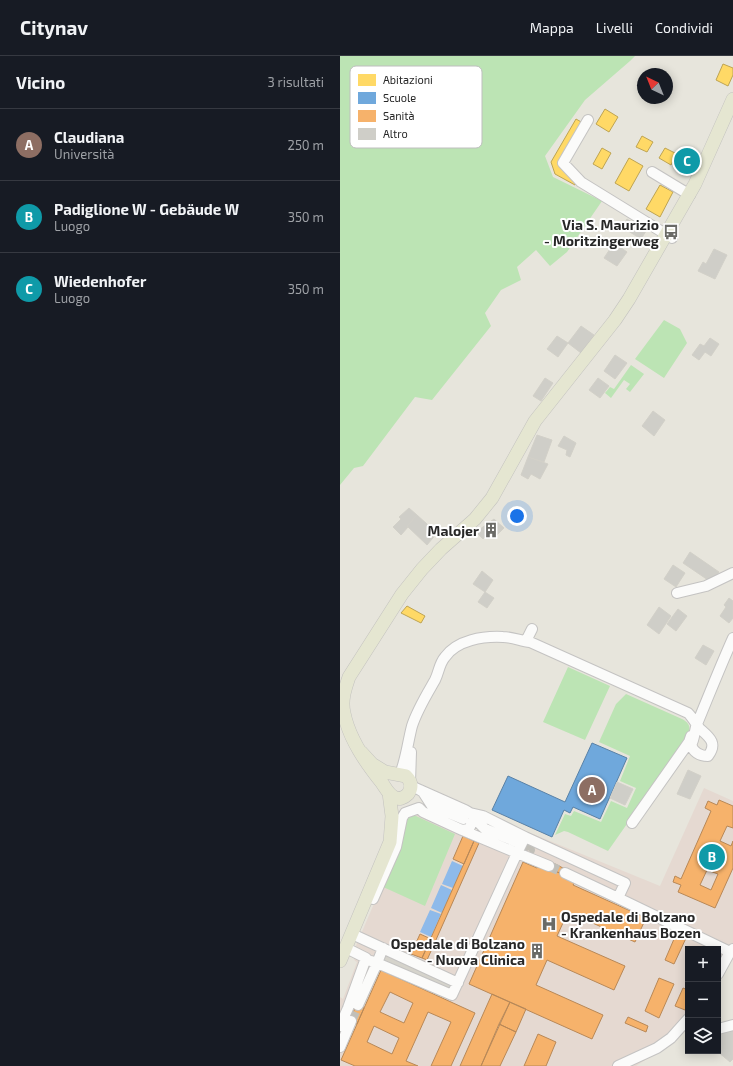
<!DOCTYPE html>
<html lang="it">
<head>
<meta charset="utf-8">
<style>
  :root { --surface:#171b24; --page:#242831; --text:#f1f3f6; --muted:#9ea1a6; --line:#363941; --accent:#d93025 }
  body { margin:0; font-family:"Exo 2",sans-serif; background:var(--page); color:var(--text) }
  .controls { position:absolute; right:12px; bottom:12px; display:grid; overflow:hidden; border-radius:0px; box-shadow:0 2px 10px #0003 }
  .controls button { width:36px; height:36px; display:grid; place-items:center; padding:0; border:0; border-bottom:1px solid var(--line); background:var(--surface); color:var(--text); font:20px sans-serif }
  .compass { position:absolute; left:297px; top:12px; width:36px; height:36px; border-radius:50%; background:var(--surface); box-shadow:0 2px 10px #0003; rotate:317deg }
  .you { position:absolute; left:177px; top:460px; width:14px; height:14px; margin:-10px; border:3px solid #fff; border-radius:50%; background:#1a73e8; box-shadow:0 0 0 6px #1a73e833 }
  .badge { display:grid; place-items:center; width:26px; height:26px; border-radius:50%; background:var(--accent); color:#fff; font-size:13px; font-weight:700 }
  .pin { position:absolute; translate:-50% -50%; border:2px solid #fff; box-shadow:0 1px 4px #0006 }
  .list { margin:0; padding:0; list-style:none }
  h2 { display:flex; justify-content:space-between; align-items:center; height:52px; margin:0; padding:0 16px; font-size:17px }
  h2 small { font-size:13px; font-weight:400; color:var(--muted) }
  .list li { display:grid; grid-template-columns:26px 1fr auto; gap:12px; align-items:center; box-sizing:border-box; height:72px; padding:0 16px; border-top:1px solid var(--line) }
  .list b { display:block; font-size:15px; white-space:nowrap }
  .list p { margin:0; font-size:13px; white-space:nowrap; color:var(--muted) }
  .list em { font-size:13px; font-style:normal; color:var(--muted) }
  .icon { flex:none; width:22px; height:22px; fill:none; stroke:currentColor; stroke-width:2; stroke-linecap:round; stroke-linejoin:round }
  .map { position:relative; flex:none; width:393px; height:1010px; overflow:hidden }
  header { display:flex; align-items:center; gap:24px; box-sizing:border-box; height:56px; padding:0 20px; background:var(--surface); border-bottom:1px solid var(--line) }
  header strong { font-size:19px }
  nav { display:flex; gap:22px; margin-inline-start:auto; font-size:14px }
  main { display:flex }
  aside { flex:1; background:var(--surface) }
  .map>svg:first-child { display:block }
</style>
</head>
<body>
<header>
<strong>Citynav</strong>
<nav><a>Mappa</a><a>Livelli</a><a>Condividi</a></nav>
</header>
<main>
<aside>
<h2>Vicino<small>3 risultati</small></h2>
<ul class="list">
<li><span class="badge" style="background:#8d6e63">A</span><div><b>Claudiana</b><p>Università</p></div><em>250 m</em></li>
<li><span class="badge" style="background:#0f9aa8">B</span><div><b>Padiglione W - Gebäude W</b><p>Luogo</p></div><em>350 m</em></li>
<li><span class="badge" style="background:#0f9aa8">C</span><div><b>Wiedenhofer</b><p>Luogo</p></div><em>350 m</em></li>
</ul>
</aside>
<div class="map">
<svg width="393" height="1010" viewBox="0 0 393 1010">
  <rect width="100%" height="100%" fill="#e7e5dc"/>
  <path fill="#e5d9d1" d="M 364,732 L 393,745 L 393,899 L 378,927 L 378,893 L 348,893 L 348,970 L 337,983 L 296,1010 L 0,1010 L 0,941 L 3,943 L 17,906 L 15,905 L 12,899 L 60,787 L 72,755 L 173,797 L 183,774 L 320,830 Z"/>
  <path fill="#bce4b4" d="M 0,0 L 295,0 L 290,5 L 245,44 L 205,100 L 213,121 L 262,145 L 227,196 L 210,210 L 196,194 L 177,211 L 181,224 L 161,234 L 145,257 L 151,270 L 92,344 L 75,341 L 23,410 L 14,412 L 0,429 Z
    M 324,264 L 340,273 L 347,287 L 324,322 L 295,303 Z
    M 291,309 L 304,318 L 290,336 L 286,333 L 290,328 L 284,324 L 271,342 L 265,337 L 270,331 L 274,333 Z
    M 228,611 L 270,630 L 245,684 L 203,666 Z
    M 286,638 L 342,663 C 355,670 348,677 343,688 L 268,795 L 228,776 L 224,775 L 215,779 L 225,758 L 231,760 L 234,755 L 261,766 L 271,745 L 287,752 L 296,732 L 280,725 L 290,700 L 259,686 L 276,648 Z
    M 71,759 L 76,760 L 115,778 L 85,850 L 41,830 L 67,761 Z"/>
  <path fill="#d5d3cb" d="M 45,895 L 115,926 L 111,935 L 41,904 Z"/>
  <path fill="#8ebaea" d="M 112,805 L 123,810 L 113,832 L 102,828 Z
    M 101,829 L 112,834 L 102,857 L 91,852 Z
    M 90,854 L 101,858 L 91,881 L 80,876 Z"/>
  <path fill="#ffd966" stroke="#bea453" d="M 383,8 L 393,12 L 393,19 L 388,30 L 376,24 Z
    M 265,53 L 278,61 L 269,76 L 256,68 Z
    M 236,63 L 243,67 L 220,107 L 236,125 L 235,129 L 215,118 L 211,106 Z
    M 302,80 L 313,86 L 307,96 L 296,91 Z
    M 262,92 L 271,97 L 262,113 L 253,108 Z
    M 325,92 L 337,98 L 331,109 L 319,102 Z
    M 340,95 L 360,105 L 354,116 L 334,105 Z
    M 289,102 L 303,110 L 289,135 L 275,127 Z
    M 320,129 L 333,136 L 320,161 L 306,153 Z
    M 67,550 L 85,560 L 81,567 L 61,557 Z"/>
  <path fill="#6fa8dc" stroke="#5981a6" d="M 252,687 L 287,702 L 260,763 L 233,751 L 230,757 L 224,754 L 212,781 L 152,754 L 168,720 L 225,746 Z"/>
  <path fill="#f6b26b" stroke="#b88857" fill-rule="evenodd" d="M 379,744 L 393,750 L 393,772 L 387,770 L 380,785 L 391,790 L 393,785 L 393,812 L 375,852 L 338,836 L 341,829 L 333,826 L 335,820 L 341,823 L 371,755 L 365,752 L 368,745 L 377,749 ZM 367,814 L 378,818 L 371,834 L 360,829 Z
    M 123,780 L 134,785 L 124,808 L 113,803 Z
    M 134,785 L 139,787 L 87,904 L 82,902 Z
    M 183,806 L 197,812 L 199,808 L 236,824 L 233,829 L 306,862 L 295,886 L 228,856 L 217,880 L 285,910 L 274,934 L 207,904 L 196,929 L 263,959 L 252,983 L 129,928 Z
    M 211,806 L 227,814 L 224,819 L 208,812 Z
    M 337,876 L 347,880 L 334,908 L 325,904 Z
    M 80,878 L 91,883 L 82,902 L 71,898 Z
    M 41,914 L 135,957 L 111,1010 L 91,1010 L 111,966 L 88,956 L 66,1005 L 78,1010 L 15,1010 L 1,1004 ZM 50,936 L 73,947 L 64,967 L 40,956 ZM 34,970 L 59,982 L 52,998 L 27,986 Z
    M 319,922 L 334,928 L 319,962 L 305,955 Z
    M 343,932 L 348,934 L 348,948 L 345,954 L 335,950 Z
    M 152,938 L 170,946 L 141,1010 L 120,1010 Z
    M 170,946 L 186,953 L 176,976 L 159,968 Z
    M 17,948 L 24,952 L 17,968 L 9,965 Z
    M 288,961 L 308,970 L 306,976 L 285,967 Z
    M 159,968 L 176,976 L 160,1010 L 141,1010 Z
    M 198,978 L 216,986 L 206,1010 L 184,1010 Z"/>
  <path fill="#cfcec8" stroke="#d2d0c8" d="M 287,163 L 306,175 L 301,183 L 282,171 Z
    M 277,189 L 287,196 L 277,210 L 264,202 L 272,190 L 275,193 Z
    M 374,193 L 387,199 L 375,223 L 358,215 L 363,206 L 366,208 Z
    M 241,270 L 254,279 L 241,297 L 228,287 Z
    M 217,280 L 228,287 L 218,301 L 207,293 Z
    M 370,282 L 379,288 L 371,300 L 365,296 L 359,304 L 352,299 L 360,288 L 364,290 Z
    M 275,299 L 287,307 L 275,323 L 264,315 Z
    M 205,322 L 213,327 L 201,345 L 193,340 Z
    M 258,322 L 269,330 L 260,342 L 249,334 Z
    M 313,355 L 325,364 L 314,380 L 302,370 Z
    M 197,379 L 212,384 L 204,406 L 188,401 Z
    M 224,380 L 236,387 L 230,401 L 226,399 L 227,394 L 218,390 Z
    M 188,401 L 208,408 L 200,423 L 191,418 L 188,423 L 181,419 Z
    M 69,452 L 77,459 L 67,470 L 68,471 L 61,479 L 53,471 L 61,463 L 59,461 Z
    M 77,459 L 97,477 L 87,489 L 67,470 Z
    M 154,463 L 164,472 L 156,480 L 151,475 L 143,483 L 136,476 Z
    M 350,496 L 379,516 L 374,522 L 368,524 L 343,507 Z
    M 333,509 L 345,517 L 336,531 L 324,523 Z
    M 142,515 L 153,524 L 145,536 L 133,528 Z
    M 145,536 L 154,542 L 147,552 L 138,546 Z
    M 389,542 L 393,545 L 393,562 L 389,567 L 380,560 L 386,551 L 384,549 Z
    M 319,551 L 331,560 L 319,578 L 307,569 Z
    M 338,553 L 347,560 L 336,575 L 327,568 Z
    M 363,589 L 374,595 L 366,609 L 355,602 Z
    M 348,714 L 361,720 L 350,743 L 337,738 Z
    M 277,726 L 293,733 L 285,749 L 270,742 Z
    M 384,973 L 389,977 L 393,973 L 393,1003 L 390,1006 L 377,995 L 378,980 Z"/>
  <g fill="none" stroke-linecap="round" stroke-linejoin="round">
    <path stroke="#c1bfb8" stroke-width="10" stroke-dasharray="10 5" stroke-linecap="butt" d="M 175,790 L 187,795 L 190,794 L 189,791 L 177,786
      M 209,810 L 225,817
      M 11,965 L 18,949"/>
    <defs>
      <path id="minor" d="M 248,64 L 223,107 L 241,126 L 332,182
        M 312,116 L 350,139
        M 337,537 L 366,530 L 393,517
        M 186,585 L 192,573
        M 60,718 C 66,704 68,685 72,670 C 77,654 87,638 95,624 C 99,616 99,608 105,601 C 117,584 143,580 163,581 C 172,581 181,585 190,586 L 348,657 C 353,662 356,668 360,673 C 369,681 378,687 368,700 C 360,700 354,697 351,689 C 355,682 354,675 357,668 C 369,639 380,611 393,582
        M 70,726 L 71,696
        M 80,734 L 83,736 L 92,750 L 123,763
        M 130,757 L 143,760 L 185,781 L 285,827 L 278,842 L 225,817
        M 134,762 L 145,773 L 177,786
        M 292,767 L 349,686 L 351,680
        M 122,774 L 177,797 L 185,781
        M 278,842 L 390,896
        M 33,843 L 56,791 L 62,762 L 65,757 L 79,752 L 83,756 L 122,774 L 129,773 L 134,762 L 130,757 L 125,754 L 71,730
        M 12,878 L 118,927
        M 43,892 L 37,907 L 112,939 L 177,797 L 209,810
        M 378,918 L 390,896 L 393,893
        M 18,949 L 37,907 L 31,905
        M 0,970 L 8,952 L 26,902 L 6,892
        M 378,973 L 393,969
        M 0,991 L 11,965
        M 278,1010 L 317,992 L 331,982 L 348,963"/>
      <path id="major" d="M 21,696 L 32,708 L 45,716 L 66,720 C 72,726 72,732 68,738 C 64,742 59,744 54,741 C 48,738 45,731 42,727 C 26,707 9,683 4,657 C 1,644 5,633 9,621 L 62,538 L 82,513 L 101,493 L 135,463 L 152,442 L 195,365 L 275,264 L 289,243 L 355,128 L 393,43
        M 0,905 L 50,786 L 52,760 L 49,737"/>
    </defs>
    <use href="#minor" stroke="#c4c3c2" stroke-width="12"/>
    <use href="#major" stroke="#c3c2bf" stroke-width="14"/>
    <use href="#minor" stroke="#fbfbfa" stroke-width="10"/>
    <use href="#major" stroke="#e5e6d1" stroke-width="13"/>
  </g>
  <defs>
    <symbol id="bus-bare" viewBox="-9 -9 18 18"><path d="M-5-6H5V4H4V6H2V4H-2V6H-4V4H-5ZM-3.5-4V0h7V-4ZM-3.5 1.2v1.5H-2V1.2ZM2 1.2v1.5H3.5V1.2Z" fill="#6a6a66" stroke="#fff" stroke-width="2.5" paint-order="stroke"/></symbol>
    <symbol id="building-bare" viewBox="-9 -9 18 18"><path d="M-4-6H4V6H1V3H-1V6H-4ZM-2.5-4.3h1.7v1.8h-1.7ZM.8-4.3h1.7v1.8H.8ZM-2.5-1h1.7V.8h-1.7ZM.8-1h1.7V.8H.8Z" fill="#6a6a66" stroke="#fff" stroke-width="2.5" paint-order="stroke"/></symbol>
    <symbol id="hospital-bare" viewBox="-9 -9 18 18"><path d="M-5-5h3v3.5h4V-5h3V5h-3V1.5h-4V5h-3Z" fill="#6a6a66" stroke="#fff" stroke-width="2.5" paint-order="stroke"/></symbol>
  </defs>
  <g fill-rule="evenodd">
    <use href="#bus-bare" x="320" y="165" width="22" height="22"/>
    <use href="#building-bare" x="140" y="463" width="22" height="22"/>
    <use href="#hospital-bare" x="198" y="857" width="22" height="22"/>
    <use href="#building-bare" x="186" y="884" width="22" height="22"/>
  </g>
  <g text-anchor="middle" dominant-baseline="central" stroke-width="4" stroke-linejoin="round" paint-order="stroke">
    <g font-size="14" font-weight="bold" fill="#272727" stroke="#fff" text-anchor="end">
      <text x="319" y="168">Via S. Maurizio<tspan x="319" dy="16">- Moritzingerweg</tspan></text>
      <text x="139" y="474">Malojer</text>
      <text x="221" y="860" text-anchor="start">Ospedale di Bolzano<tspan x="221" dy="16">- Krankenhaus Bozen</tspan></text>
      <text x="185" y="887">Ospedale di Bolzano<tspan x="185" dy="16">- Nuova Clinica</tspan></text>
    </g>
  </g>
  <rect x="10" y="10" width="132" height="82" rx="6" fill="#fff" stroke="#bebebe" stroke-width="1"/>
  <rect x="18" y="18" width="18" height="12" fill="#ffd966"/>
  <rect x="18" y="36" width="18" height="12" fill="#6fa8dc"/>
  <rect x="18" y="54" width="18" height="12" fill="#f6b26b"/>
  <rect x="18" y="72" width="18" height="12" fill="#cfcec8"/>
  <g font-size="11" fill="#272727">
    <text x="43" y="28">Abitazioni</text>
    <text x="43" y="46">Scuole</text>
    <text x="43" y="64">Sanità</text>
    <text x="43" y="82">Altro</text>
  </g>
</svg>
<div class="controls">
<button>+</button>
<button>−</button>
<button><svg class="icon" aria-label="layers" viewBox="0 0 24 24"><path d="M12 4l9 5-9 5-9-5zM3 14l9 5 9-5"/></svg></button>
</div>
<svg class="compass" viewBox="-18 -18 36 36"><path d="M0-13l5 13h-10z" fill="#e53935"/><path d="M0 13l5-13h-10z" fill="#9ea1a6"/></svg>
<div class="you"></div>
<div class="pin badge" style="left:252px;top:734px;background:#8d6e63">A</div>
<div class="pin badge" style="left:372px;top:801px;background:#0f9aa8">B</div>
<div class="pin badge" style="left:347px;top:105px;background:#0f9aa8">C</div>
</div>
</main>
</body>
</html>
